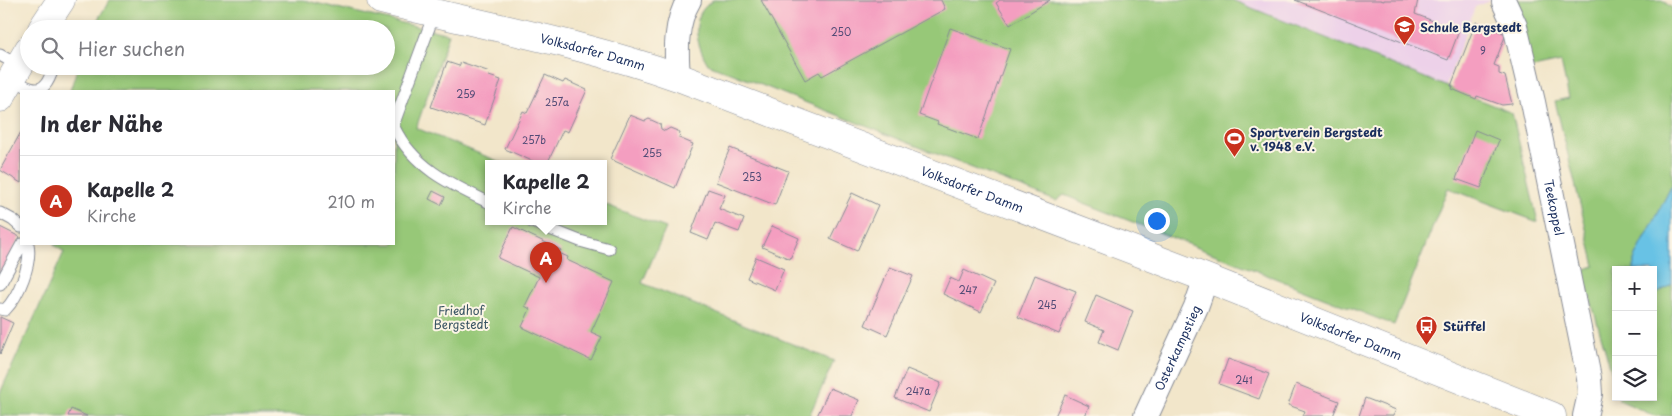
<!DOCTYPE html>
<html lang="de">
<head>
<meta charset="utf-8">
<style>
  :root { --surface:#fff; --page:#f2f2f3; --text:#2b2b33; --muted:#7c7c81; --line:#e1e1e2; --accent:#c8321e }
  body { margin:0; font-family:"Playpen Sans",sans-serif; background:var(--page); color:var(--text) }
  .controls { position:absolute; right:15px; bottom:15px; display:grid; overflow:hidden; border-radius:0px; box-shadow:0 2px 8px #0003 }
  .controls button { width:45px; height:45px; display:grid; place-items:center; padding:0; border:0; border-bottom:1px solid var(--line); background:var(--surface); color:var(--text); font:25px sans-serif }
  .you { position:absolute; left:1156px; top:220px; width:18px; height:18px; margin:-12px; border:4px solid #fff; border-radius:50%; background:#1a73e8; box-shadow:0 0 0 8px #1a73e833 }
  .badge { display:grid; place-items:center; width:32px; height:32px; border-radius:50%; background:var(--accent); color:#fff; font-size:16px; font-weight:700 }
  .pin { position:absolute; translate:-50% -41px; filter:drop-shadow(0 1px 2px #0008) }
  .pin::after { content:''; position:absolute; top:26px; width:18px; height:15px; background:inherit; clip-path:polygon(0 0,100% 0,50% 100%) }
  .popup { position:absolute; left:485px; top:160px; width:122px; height:65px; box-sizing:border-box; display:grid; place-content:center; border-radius:0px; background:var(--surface); filter:drop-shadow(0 1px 4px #0005); font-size:16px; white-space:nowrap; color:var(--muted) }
  .popup b { font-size:19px; color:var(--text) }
  .popup::after { content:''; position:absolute; left:50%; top:100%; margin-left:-10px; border:10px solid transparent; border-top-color:var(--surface) }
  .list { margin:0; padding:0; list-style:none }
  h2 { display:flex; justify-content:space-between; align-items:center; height:65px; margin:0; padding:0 20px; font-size:21px }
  h2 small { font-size:16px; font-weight:400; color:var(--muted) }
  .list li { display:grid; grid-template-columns:32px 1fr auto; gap:15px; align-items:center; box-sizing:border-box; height:90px; padding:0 20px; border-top:1px solid var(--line) }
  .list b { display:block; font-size:19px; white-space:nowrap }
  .list p { margin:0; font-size:16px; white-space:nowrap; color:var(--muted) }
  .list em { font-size:16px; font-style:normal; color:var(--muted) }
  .icon { flex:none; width:28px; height:28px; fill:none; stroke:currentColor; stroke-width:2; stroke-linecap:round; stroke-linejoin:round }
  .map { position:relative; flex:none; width:1672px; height:416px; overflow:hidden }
  .search { position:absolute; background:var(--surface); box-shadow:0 2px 8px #0003; left:20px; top:20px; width:375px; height:55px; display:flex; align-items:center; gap:12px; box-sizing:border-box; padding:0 18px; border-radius:28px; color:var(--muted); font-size:19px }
  .panel { position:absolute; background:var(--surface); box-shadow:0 2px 8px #0003; left:20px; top:90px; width:375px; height:155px; border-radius:0px }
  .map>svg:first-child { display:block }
</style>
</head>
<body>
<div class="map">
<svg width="1672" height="416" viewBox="0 0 1672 416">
  <rect width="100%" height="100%" fill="#fcf5e5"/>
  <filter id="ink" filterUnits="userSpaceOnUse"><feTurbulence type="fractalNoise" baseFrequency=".02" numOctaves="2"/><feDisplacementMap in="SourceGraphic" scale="10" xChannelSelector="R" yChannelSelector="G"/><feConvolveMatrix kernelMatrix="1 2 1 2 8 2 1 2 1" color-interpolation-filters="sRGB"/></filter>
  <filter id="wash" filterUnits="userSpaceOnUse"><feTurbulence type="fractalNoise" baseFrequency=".0096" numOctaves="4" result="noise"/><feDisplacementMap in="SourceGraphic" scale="20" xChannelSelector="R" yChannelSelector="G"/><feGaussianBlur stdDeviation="1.12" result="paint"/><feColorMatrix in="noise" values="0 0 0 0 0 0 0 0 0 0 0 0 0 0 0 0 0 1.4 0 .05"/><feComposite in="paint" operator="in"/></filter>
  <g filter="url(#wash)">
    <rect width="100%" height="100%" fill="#f2e6ca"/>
    <path fill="#edd1e9" d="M 1232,0 L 1490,0 L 1490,1 L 1475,7 L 1446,86 Z"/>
    <path fill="#97c878" stroke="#597c6b" d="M 110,0 L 303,0 L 449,34 L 416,128 L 505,164 L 488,164 L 488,222 L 604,222 L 604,204 L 666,228 L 642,283 L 834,361 L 809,416 L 0,416 L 0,393 L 64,252 L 53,244 L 394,244 L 394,91 L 70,91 L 78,66 L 386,66 L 386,29 L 93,29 L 96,22 Z
      M 714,0 L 1232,0 L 1512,113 L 1538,222 L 1448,188 L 1394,325 L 1064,195 L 1056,201 L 708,64 C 695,43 689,14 714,0 Z
      M 1508,0 L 1662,0 L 1672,8 L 1672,185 L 1634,260 L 1634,270 L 1616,270 L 1616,387 L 1582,270 L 1595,266 L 1555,101 L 1569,98 L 1561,62 L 1533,68 Z
      M 1672,284 L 1672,416 L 1655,416 L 1619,400 L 1619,397 L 1653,397 L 1653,294 L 1655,295 Z"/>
    <path fill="#67c2e5" stroke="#4178a2" d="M 1672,185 L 1672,284 L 1655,295 L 1653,294 L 1653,270 L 1634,270 L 1634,260 Z"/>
    <g id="blocks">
      <path fill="#f49ec0" d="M 761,0 L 941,0 L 945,9 L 822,76 L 819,72 L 805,80 Z
        M 1000,0 L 1050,0 L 1010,25 L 996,3 Z
        M 1295,0 L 1380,0 L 1384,1 L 1384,0 L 1418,0 L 1415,14 L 1459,31 L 1448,60 Z
        M 1476,22 L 1506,34 L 1494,65 L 1499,67 L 1499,74 L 1505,76 L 1512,104 L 1502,105 L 1477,96 L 1476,99 L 1452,89 L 1453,86 L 1451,86 Z
        M 950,28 L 1010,49 L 978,139 L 937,124 L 938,122 L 919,115 Z
        M 447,62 L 459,66 L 461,62 L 490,72 L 489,76 L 501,80 L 485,125 L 431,107 Z
        M 545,75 L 563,83 L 565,80 L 587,90 L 568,132 L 563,130 L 547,164 L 539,164 L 505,149 L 523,111 L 527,113 Z
        M 630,115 L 645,121 L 649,119 L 660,124 L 661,129 L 665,131 L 670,128 L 680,132 L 679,138 L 693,144 L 675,188 L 610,159 Z
        M 1475,130 L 1499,140 L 1481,188 L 1456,179 Z
        M 21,132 L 21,183 L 0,170 Z
        M 730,148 L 788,171 L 775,205 L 716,182 Z
        M 708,189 L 725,195 L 719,209 L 744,219 L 739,232 L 715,223 L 708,240 L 691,233 Z
        M 433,191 L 445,197 L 441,205 L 429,199 Z
        M 852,193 L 878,205 L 857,251 L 830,239 Z
        M 772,226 L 799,238 L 790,259 L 762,247 Z
        M 0,227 L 20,237 L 0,274 Z
        M 513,227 L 561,250 L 559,253 L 568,257 L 567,260 L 614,282 L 591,332 L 602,337 L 591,360 L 522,327 L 530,309 L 525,306 L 539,277 L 498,258 Z
        M 756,257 L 784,269 L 775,290 L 747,278 Z
        M 890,267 L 913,276 L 887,335 L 865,325 Z
        M 964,270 L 994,284 L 981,312 L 943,294 L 950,278 L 959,282 Z
        M 1035,275 L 1076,291 L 1059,334 L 1018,317 Z
        M 1096,295 L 1133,311 L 1118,350 L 1099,342 L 1104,330 L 1085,322 Z
        M 0,317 L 13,323 L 0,354 Z
        M 1228,359 L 1269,374 L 1259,399 L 1219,384 Z
        M 907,369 L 941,383 L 929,412 L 895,398 Z
        M 1296,384 L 1339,401 L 1333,416 L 1303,416 L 1305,411 L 1288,405 Z
        M 830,388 L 859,400 L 852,416 L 817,416 Z
        M 1065,395 L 1089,406 L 1085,416 L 1055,416 Z
        M 1365,398 L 1396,410 L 1393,416 L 1359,416 Z
        M 71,409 L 87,416 L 68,416 Z"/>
    </g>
  </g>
  <g filter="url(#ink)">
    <use href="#blocks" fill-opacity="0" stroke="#868a94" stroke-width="1"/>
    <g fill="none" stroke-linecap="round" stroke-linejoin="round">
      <defs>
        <path id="service" d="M 0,55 L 18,65
          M 11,78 C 19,82 36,96 45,85 C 49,81 52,72 54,66
          M 394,123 L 434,14
          M 394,127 C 413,167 450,184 488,202
          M 0,213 L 13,220 L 21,227
          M 532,222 L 580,241 L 609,249
          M 0,284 L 22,244
          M 0,309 L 5,310 C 19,296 32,263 28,244"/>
        <g id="minor">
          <path id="s1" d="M 1504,2 L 1515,26 L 1533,102 L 1589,378 L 1590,394 L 1585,416"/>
          <path d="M 678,77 C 676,51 675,23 689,0"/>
          <path id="s2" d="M 1146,416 L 1196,307 L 1206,278"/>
        </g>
        <g id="secondary">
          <path id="s3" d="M 381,0 C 480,25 582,43 678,77 L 1206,278 L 1552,416"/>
        </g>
        <path id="primary" d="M 42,29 L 61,0
          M 0,98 L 29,49"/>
      </defs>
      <use href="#service" stroke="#868a94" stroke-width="13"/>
      <use href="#minor" stroke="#868a94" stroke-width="26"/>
      <use href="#secondary" stroke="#868a94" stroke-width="29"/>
      <use href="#primary" stroke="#868a94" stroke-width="29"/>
      <use href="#service" stroke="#fff" stroke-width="11"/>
      <use href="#minor" stroke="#fff" stroke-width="24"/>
      <use href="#secondary" stroke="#fff" stroke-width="28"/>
      <use href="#primary" stroke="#fff" stroke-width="28"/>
    </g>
  </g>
  <defs>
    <symbol id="school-pin" viewBox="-11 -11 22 30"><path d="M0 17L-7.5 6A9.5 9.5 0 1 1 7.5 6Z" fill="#c8321e" stroke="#fcf5e5"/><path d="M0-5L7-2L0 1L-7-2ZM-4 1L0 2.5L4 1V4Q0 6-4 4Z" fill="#fff"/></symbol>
    <symbol id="stadium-pin" viewBox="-11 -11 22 30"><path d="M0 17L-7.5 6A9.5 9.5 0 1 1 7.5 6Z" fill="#c8321e" stroke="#fcf5e5"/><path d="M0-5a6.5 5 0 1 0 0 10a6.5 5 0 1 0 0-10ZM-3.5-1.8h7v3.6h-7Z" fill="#fff"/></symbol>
    <symbol id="bus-pin" viewBox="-11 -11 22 30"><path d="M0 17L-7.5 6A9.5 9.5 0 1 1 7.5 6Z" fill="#c8321e" stroke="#fcf5e5"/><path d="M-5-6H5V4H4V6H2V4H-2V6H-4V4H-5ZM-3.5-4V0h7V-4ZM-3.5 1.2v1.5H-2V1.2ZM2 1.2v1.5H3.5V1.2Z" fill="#fff"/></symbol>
  </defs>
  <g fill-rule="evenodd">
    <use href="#school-pin" x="1392" y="14" width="25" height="34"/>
    <use href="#stadium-pin" x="1222" y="126" width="25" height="34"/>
    <use href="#bus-pin" x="1414" y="314" width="25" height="34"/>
  </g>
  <g text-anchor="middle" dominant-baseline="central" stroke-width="4" stroke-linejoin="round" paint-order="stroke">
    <g font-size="10" fill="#514b76">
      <text x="841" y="31">250</text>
      <text x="1483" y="50">9</text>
      <text x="466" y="93">259</text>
      <text x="557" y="101">257a</text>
      <text x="534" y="139">257b</text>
      <text x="652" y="152">255</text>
      <text x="752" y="176">253</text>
      <text x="968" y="289">247</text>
      <text x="1047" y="304">245</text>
      <text x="1244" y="379">241</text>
      <text x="918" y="390">247a</text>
    </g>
    <g font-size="12" font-weight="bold" fill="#1b2f5e" stroke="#fcf5e5" text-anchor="start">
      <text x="1420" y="27">Schule Bergstedt</text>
      <text x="1250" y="132">Sportverein Bergstedt<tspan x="1250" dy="14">v. 1948 e.V.</tspan></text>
      <text x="1443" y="326">Stüffel</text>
    </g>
    <g font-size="12" fill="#1b2f5e" stroke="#fcf5e5">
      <text stroke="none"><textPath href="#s3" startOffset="218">Volksdorfer Damm</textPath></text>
      <text stroke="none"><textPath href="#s3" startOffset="622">Volksdorfer Damm</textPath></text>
      <text stroke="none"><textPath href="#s1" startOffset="212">Teekoppel</textPath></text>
      <text stroke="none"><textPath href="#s3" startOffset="1028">Volksdorfer Damm</textPath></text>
      <text stroke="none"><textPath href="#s2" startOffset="75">Osterkampstieg</textPath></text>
    </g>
    <g font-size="12" fill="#3a5564" stroke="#fcf5e5">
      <text x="461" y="310">Friedhof<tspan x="461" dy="14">Bergstedt</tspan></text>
    </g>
  </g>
</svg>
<div class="controls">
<button>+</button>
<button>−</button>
<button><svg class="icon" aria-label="layers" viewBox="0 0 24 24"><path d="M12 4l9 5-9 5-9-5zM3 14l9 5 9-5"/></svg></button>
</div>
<div class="you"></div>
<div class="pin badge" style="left:546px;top:283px">A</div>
<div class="popup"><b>Kapelle 2</b>Kirche</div>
<div class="search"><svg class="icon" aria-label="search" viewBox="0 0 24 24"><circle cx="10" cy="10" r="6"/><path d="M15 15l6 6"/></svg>Hier suchen</div>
<section class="panel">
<h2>In der Nähe<small></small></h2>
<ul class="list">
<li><span class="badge">A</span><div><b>Kapelle 2</b><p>Kirche</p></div><em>210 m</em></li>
</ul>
</section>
</div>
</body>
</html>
